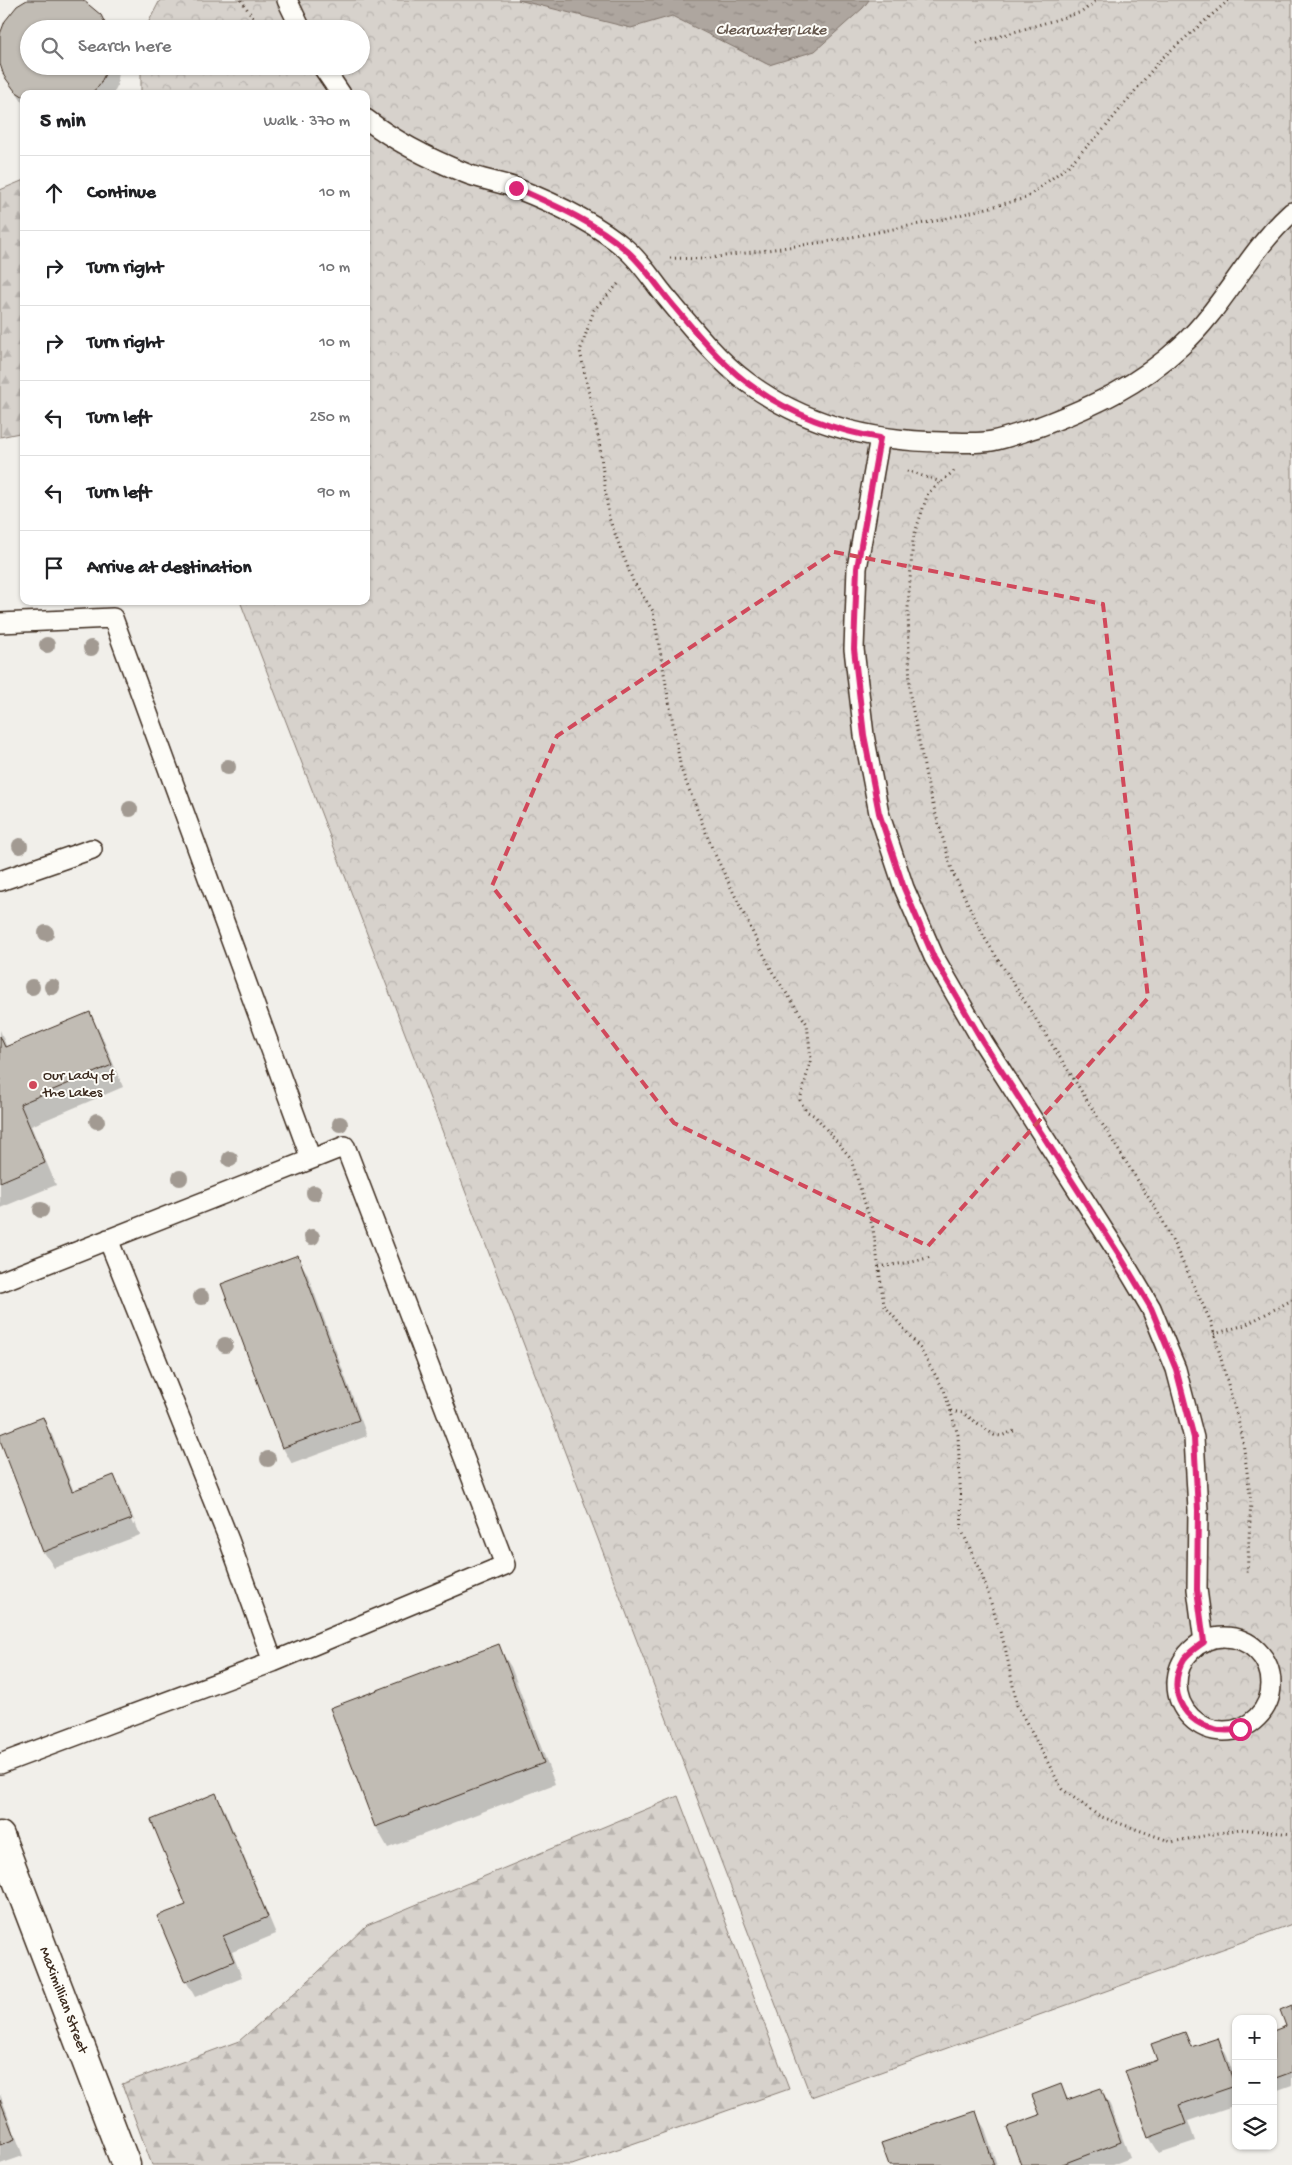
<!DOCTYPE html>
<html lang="en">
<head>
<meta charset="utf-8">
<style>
  :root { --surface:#fff; --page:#f2f2f2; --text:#202124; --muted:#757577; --line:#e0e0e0 }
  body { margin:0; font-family:"Gochi Hand",sans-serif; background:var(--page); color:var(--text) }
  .controls { position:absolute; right:15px; bottom:15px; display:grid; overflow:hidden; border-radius:10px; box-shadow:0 1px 4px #0004 }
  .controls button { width:45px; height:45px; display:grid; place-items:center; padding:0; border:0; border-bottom:1px solid var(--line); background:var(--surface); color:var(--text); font:25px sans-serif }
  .stop { position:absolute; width:15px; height:15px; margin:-11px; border:4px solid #db2777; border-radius:50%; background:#fff }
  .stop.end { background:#db2777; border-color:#fff; box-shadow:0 1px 5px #0008 }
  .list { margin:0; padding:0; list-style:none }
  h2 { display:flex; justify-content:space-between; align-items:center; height:65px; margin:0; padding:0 20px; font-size:21px }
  h2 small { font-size:16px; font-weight:400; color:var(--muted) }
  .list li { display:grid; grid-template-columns:32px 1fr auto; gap:15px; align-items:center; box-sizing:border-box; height:75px; padding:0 20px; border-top:1px solid var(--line) }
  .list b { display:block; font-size:19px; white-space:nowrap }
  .list em { font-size:16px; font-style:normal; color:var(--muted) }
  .icon { flex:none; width:28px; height:28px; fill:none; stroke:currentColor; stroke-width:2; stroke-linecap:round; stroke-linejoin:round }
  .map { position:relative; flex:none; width:1292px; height:2165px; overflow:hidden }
  .search { position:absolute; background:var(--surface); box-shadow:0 1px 4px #0004; left:20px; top:20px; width:350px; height:55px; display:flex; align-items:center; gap:12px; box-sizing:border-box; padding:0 18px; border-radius:28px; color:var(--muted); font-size:19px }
  .panel { position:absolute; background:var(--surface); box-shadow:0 1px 4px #0004; left:20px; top:90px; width:350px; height:515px; border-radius:10px }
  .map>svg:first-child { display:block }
</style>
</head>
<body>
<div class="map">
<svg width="1292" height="2165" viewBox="0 0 1292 2165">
  <defs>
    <pattern id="forest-firs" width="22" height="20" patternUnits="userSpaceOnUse" patternTransform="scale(1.25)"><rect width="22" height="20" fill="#d7d2cc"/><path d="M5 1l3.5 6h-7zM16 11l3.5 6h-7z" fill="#b9b4af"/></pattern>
    <pattern id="park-crowns" width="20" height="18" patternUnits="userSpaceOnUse" patternTransform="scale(1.25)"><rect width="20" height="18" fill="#d7d2cc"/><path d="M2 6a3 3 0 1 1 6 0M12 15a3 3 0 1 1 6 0" fill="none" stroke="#b9b4af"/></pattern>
    <pattern id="water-ripples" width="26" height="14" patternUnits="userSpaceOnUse" patternTransform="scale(1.25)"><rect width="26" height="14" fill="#aea69f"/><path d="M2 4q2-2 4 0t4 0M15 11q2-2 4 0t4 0" fill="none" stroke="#8f8781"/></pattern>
  </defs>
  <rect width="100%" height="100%" fill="#f1efea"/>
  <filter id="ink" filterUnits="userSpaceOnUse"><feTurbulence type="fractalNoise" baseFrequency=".02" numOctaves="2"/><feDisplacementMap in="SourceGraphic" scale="10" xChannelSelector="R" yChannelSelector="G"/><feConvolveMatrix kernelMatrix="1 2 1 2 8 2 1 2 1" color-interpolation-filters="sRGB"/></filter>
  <g filter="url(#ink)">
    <path fill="url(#forest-firs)" stroke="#897e75" d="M 24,180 L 24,432 L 0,437 L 0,190 Z
      M 678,1796 L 789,2089 L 572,2165 L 152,2165 L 122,2084 L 239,2041 L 316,1974 L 367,1925 Z"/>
    <path fill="url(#park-crowns)" stroke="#897e75" d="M 160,0 L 1292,0 L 1292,1924 L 811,2097 L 240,601 L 366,601 L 366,94 L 141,94 L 141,66 L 361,66 L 361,29 L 145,29 Z"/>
    <path fill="url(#water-ripples)" stroke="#80746b" d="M 518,0 L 869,0 L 863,8 L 815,51 L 769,65 L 672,16 L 631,28 Z"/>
    <path fill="#0003" fill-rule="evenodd" d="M 29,0 L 80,0 L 29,29 L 29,66 L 120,66 L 117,86 L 113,94 L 24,94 L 24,105 L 5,75 L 0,60 L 0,37 Z
      M 89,1013 L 101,1034 L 123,1087 L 31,1126 L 56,1185 L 0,1208 L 0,1030 L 7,1048 Z
      M 297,1257 L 307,1273 L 367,1436 L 292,1464 L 283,1448 L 222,1284 Z
      M 42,1419 L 52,1435 L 74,1492 L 114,1476 L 123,1492 L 140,1535 L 54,1568 L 44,1552 L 0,1437 ZM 120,1492 L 122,1492 L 135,1524 L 133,1525 Z
      M 498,1646 L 511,1667 L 555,1784 L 388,1848 L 376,1827 L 331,1709 Z
      M 216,1795 L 225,1811 L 276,1934 L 232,1952 L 242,1978 L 195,1997 L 186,1981 L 188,1905 Z
      M 1292,2006 L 1292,2085 L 1275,2091 L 1273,2088 L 1273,2032 L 1288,2027 Z
      M 1185,2033 L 1193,2048 L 1218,2039 L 1227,2056 L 1236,2081 L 1236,2105 L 1188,2121 L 1195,2141 L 1159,2153 L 1149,2137 L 1159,2061 Z
      M 1060,2085 L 1069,2101 L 1100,2089 L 1110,2105 L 1130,2158 L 1112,2165 L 1023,2165 L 1041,2116 Z
      M 0,2094 L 23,2156 L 0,2164 Z
      M 975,2113 L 985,2129 L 997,2165 L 890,2165 Z"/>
    <path fill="#c1bcb4" stroke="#3b2a1e" d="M 27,0 L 83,0 L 101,15 L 108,29 L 29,29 L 29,66 L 109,66 L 99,86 L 90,94 L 24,94 L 24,97 L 15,91 L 4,76 L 0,64 L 0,34 L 5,21 L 17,6 Z
      M 90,1012 L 112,1065 L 20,1104 L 45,1163 L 0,1182 L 0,1036 L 5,1047 Z
      M 298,1255 L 359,1420 L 282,1448 L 221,1284 Z
      M 43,1417 L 72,1491 L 114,1475 L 132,1519 L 43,1552 L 0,1440 L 0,1434 Z
      M 499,1644 L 544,1763 L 375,1827 L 330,1708 Z
      M 216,1793 L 268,1917 L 223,1936 L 234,1961 L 185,1982 L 157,1916 L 186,1905 L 151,1820 Z
      M 1292,2005 L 1292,2072 L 1273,2079 L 1273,2031 L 1286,2026 L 1280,2010 Z
      M 1185,2032 L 1191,2047 L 1218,2038 L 1235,2086 L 1179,2105 L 1186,2124 L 1148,2138 L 1125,2071 L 1157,2060 L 1151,2044 Z
      M 1061,2084 L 1067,2100 L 1101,2088 L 1121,2142 L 1060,2165 L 1021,2165 L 1007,2127 L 1040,2115 L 1032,2095 Z
      M 0,2100 L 15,2139 L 0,2145 Z
      M 976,2111 L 994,2165 L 889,2165 L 881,2143 Z"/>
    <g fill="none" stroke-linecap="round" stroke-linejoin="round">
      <defs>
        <path id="service" d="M 287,0 L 301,29
          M 322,66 L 341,94
          M 366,119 C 396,142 430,159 465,173 C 482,180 501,182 518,189 C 554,203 597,224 626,249 C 640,261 651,278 662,292 C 686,321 717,360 747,382 C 804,425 872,441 942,442 C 958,442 977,444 992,441 C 1008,438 1025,431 1041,426 C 1094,406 1139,385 1181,346 C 1224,307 1248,251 1292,212
          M 880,437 L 857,568 L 854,649 L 864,735 L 879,813 L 904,888 L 934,957 L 983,1042 L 1120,1256 L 1151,1308 L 1176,1369 L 1194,1438 L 1198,1510 L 1197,1589 L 1204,1642
          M 0,623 L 113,618 L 311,1159
          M 0,881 L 92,849
          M 108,1239 L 229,1540 L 273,1662
          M 0,1282 L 345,1146 L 505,1565 L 273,1662 L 0,1764
          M1177 1684a47 47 0 1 1 94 0a47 47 0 1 1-94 0Z"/>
        <g id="minor">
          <path id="s1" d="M 0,1836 L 126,2165"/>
        </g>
      </defs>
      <use href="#service" stroke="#3b2a1e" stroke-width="22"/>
      <use href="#minor" stroke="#3b2a1e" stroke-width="31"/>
      <path stroke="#3b2a1e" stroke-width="3" stroke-dasharray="1 4" stroke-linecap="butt" d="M 241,0 L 261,29
        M 977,43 L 1082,12 L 1097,0
        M 670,258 L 703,259 L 831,241 L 940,220 L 1026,198 L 1068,166 L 1104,129 L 1161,59 L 1229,0
        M 618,284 L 594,310 L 580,351 L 599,441 L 609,518 L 633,581 L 653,611 L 681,769 L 712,848 L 753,933 L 773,973 L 807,1024 L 811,1059 L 800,1100 L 806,1111 L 815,1116 L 850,1157 L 873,1228 L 884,1305 L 919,1347 L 944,1390 L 958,1435 L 962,1531 L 983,1578 L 1005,1647 L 1017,1705 L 1062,1789 L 1099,1816 L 1172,1842 L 1240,1829 L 1292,1834
        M 907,471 L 941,482
        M 954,471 L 928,493 L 913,539 L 908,608 L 910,696 L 929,791 L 953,873 L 984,937 L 1162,1219 L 1211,1322 L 1242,1435 L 1251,1501 L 1247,1576
        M 879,1267 L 912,1262 L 931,1257
        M 1214,1334 L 1245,1325 L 1292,1300
        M 951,1411 L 963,1413 L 994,1435 L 1001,1436 L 1014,1431"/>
      <use href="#service" stroke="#fdfcf7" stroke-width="19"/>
      <use href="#minor" stroke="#fdfcf7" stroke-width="28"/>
    </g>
    <g fill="#a29a92">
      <circle cx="47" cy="645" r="8"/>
      <circle cx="91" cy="648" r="8"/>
      <circle cx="228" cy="767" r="8"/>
      <circle cx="130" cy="809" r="8"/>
      <circle cx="20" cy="846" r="8"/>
      <circle cx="46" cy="933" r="8"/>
      <circle cx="32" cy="987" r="8"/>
      <circle cx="52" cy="987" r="8"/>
      <circle cx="97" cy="1121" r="8"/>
      <circle cx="340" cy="1124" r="8"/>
      <circle cx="230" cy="1159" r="8"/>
      <circle cx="180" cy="1178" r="8"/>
      <circle cx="314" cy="1193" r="8"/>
      <circle cx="41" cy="1210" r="8"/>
      <circle cx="312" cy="1237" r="8"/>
      <circle cx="201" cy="1297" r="8"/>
      <circle cx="225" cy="1345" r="8"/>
      <circle cx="268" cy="1459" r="8"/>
    </g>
  </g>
  <g fill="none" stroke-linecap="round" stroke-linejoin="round" filter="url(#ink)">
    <path stroke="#db2777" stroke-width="6" d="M 516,188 C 554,205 594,222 625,249 C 643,264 657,286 672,304 C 694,330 718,360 745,381 C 784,411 832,430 880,438 L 857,568 L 854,649 L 864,735 L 879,813 L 904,888 L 934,958 L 983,1042 L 1120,1256 L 1151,1308 L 1176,1369 L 1194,1438 L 1198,1510 L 1197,1589 L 1204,1642 C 1197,1647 1189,1652 1184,1659 C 1160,1699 1197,1739 1240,1729"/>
  </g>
  <path fill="none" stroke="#d1495b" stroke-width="4" stroke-dasharray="10 6" stroke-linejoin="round" d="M 834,552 L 1103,604 L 1148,998 L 928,1246 L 674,1123 L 492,886 L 557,736 Z"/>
  <circle fill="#d1495b" stroke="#fdfcf7" stroke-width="2" cx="33" cy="1085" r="5"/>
  <g text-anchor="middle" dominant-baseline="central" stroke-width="4" stroke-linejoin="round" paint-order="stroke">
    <g font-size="15" fill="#3b2a1e" stroke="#fdfcf7" text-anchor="start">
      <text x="43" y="1076">Our Lady of<tspan x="43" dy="17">the Lakes</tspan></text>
    </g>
    <g font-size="15" fill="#3b2a1e" stroke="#fdfcf7">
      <text stroke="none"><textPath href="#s1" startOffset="176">Maximillian Street</textPath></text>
    </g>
    <g font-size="16" font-style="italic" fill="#63554b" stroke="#fdfcf7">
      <text x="771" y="31">Clearwater Lake</text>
    </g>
  </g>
</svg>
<div class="controls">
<button>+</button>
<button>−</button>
<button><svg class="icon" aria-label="layers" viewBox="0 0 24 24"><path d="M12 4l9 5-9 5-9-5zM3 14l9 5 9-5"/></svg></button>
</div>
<div class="stop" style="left:1240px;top:1729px"></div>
<div class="stop end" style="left:516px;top:188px"></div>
<div class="search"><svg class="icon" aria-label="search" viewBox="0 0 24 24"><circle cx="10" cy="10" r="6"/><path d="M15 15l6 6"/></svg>Search here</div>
<section class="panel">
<h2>5 min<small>Walk · 370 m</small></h2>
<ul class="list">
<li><svg class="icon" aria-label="ahead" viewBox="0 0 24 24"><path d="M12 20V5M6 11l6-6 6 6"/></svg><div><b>Continue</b></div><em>10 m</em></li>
<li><svg class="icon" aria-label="right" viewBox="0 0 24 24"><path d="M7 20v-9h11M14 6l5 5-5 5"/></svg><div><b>Turn right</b></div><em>10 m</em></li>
<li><svg class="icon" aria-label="right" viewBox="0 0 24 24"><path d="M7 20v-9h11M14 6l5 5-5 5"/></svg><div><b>Turn right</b></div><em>10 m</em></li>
<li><svg class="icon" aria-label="left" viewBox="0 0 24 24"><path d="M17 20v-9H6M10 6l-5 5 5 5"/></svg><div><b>Turn left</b></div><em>250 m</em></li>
<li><svg class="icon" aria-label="left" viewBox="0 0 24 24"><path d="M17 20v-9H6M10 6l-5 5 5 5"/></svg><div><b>Turn left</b></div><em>90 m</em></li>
<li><svg class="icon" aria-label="arrive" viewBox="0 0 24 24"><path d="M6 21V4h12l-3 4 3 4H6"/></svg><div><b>Arrive at destination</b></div></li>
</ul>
</section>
</div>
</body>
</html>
